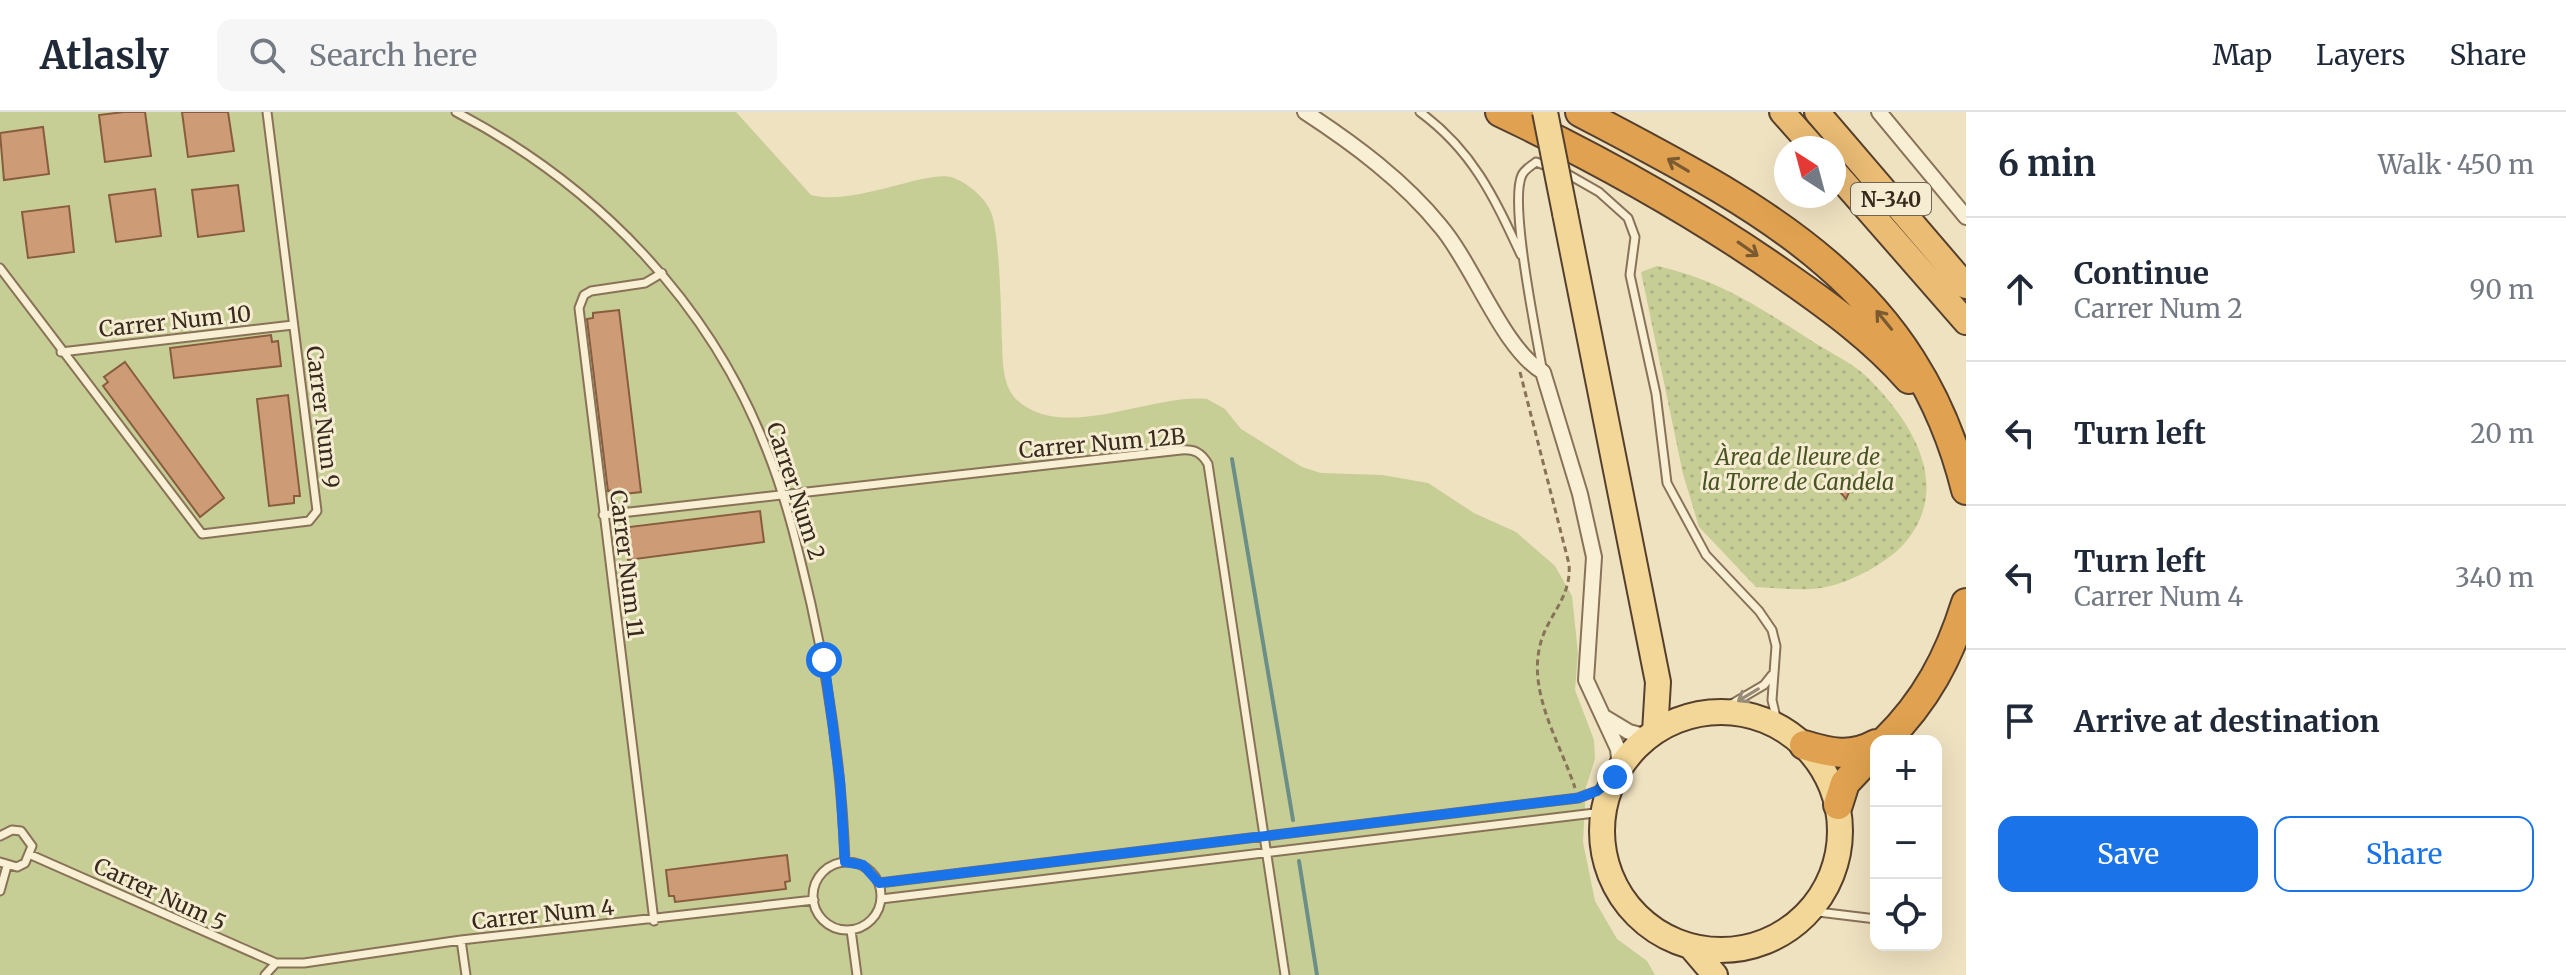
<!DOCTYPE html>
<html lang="en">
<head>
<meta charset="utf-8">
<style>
  :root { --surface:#fff; --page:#f6f6f7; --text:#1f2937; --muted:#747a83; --line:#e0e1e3; --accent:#1a73e8 }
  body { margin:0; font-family:Merriweather,serif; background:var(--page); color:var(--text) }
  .controls { position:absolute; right:24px; bottom:24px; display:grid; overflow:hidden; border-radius:16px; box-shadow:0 8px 32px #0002 }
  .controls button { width:72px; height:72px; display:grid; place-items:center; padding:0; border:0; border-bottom:2px solid var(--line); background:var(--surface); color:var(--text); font:40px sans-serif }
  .compass { position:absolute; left:1774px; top:24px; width:72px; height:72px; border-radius:50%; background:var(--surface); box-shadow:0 8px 32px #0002; rotate:324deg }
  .stop { position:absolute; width:24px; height:24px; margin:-18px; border:6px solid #1a73e8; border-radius:50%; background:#fff }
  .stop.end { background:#1a73e8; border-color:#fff; box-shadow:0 2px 8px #0008 }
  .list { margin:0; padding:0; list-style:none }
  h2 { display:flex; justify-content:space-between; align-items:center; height:104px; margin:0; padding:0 32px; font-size:34px }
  h2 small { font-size:26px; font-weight:400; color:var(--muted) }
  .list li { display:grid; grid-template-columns:52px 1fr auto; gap:24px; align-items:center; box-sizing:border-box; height:144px; padding:0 32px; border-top:2px solid var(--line) }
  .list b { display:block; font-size:30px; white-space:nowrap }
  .list p { margin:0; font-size:26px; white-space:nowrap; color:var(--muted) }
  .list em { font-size:26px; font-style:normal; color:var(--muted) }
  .actions { display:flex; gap:16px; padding:24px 32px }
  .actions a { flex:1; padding:18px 0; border:2px solid var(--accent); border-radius:16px; text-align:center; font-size:28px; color:var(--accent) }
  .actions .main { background:var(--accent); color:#fff }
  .icon { flex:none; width:44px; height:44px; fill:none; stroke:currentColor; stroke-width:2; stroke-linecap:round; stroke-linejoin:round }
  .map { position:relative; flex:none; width:1966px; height:863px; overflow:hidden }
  header { display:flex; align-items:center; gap:48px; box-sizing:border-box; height:112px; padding:0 40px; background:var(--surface); border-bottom:2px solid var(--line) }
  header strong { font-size:38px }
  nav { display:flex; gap:44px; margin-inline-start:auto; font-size:28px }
  .search { width:560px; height:72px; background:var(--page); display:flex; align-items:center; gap:20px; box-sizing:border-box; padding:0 28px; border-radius:16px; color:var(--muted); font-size:30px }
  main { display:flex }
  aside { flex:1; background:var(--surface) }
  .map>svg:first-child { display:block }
</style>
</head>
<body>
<header>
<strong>Atlasly</strong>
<div class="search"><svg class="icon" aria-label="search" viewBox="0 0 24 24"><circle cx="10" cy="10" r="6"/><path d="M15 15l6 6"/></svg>Search here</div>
<nav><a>Map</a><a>Layers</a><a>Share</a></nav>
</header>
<main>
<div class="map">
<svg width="1966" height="863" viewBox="0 0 1966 863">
  <defs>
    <pattern id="park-dots" width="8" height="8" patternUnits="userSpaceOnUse" patternTransform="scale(2)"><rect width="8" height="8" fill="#c6cd95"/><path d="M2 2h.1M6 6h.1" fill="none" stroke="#abb080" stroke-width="1.8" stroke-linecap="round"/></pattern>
  </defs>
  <rect width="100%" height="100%" fill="#efe2c1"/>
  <path fill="#c6cd95" d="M 0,0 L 736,0 L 811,83 C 855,95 929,56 954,66 C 969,72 987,87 992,103 C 1000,130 1001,199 1002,231 C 1003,249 1002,274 1017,288 C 1063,331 1153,281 1207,287 L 1225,297 L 1241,317 L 1302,355 L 1321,361 L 1382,363 L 1428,371 L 1474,401 L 1516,420 L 1555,454 L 1572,484 L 1578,541 L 1575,578 L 1594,628 L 1595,647 L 1586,675 L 1583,730 L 1595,789 L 1617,827 L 1647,849 L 1655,863 L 0,863 Z"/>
  <path fill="url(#park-dots)" d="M 1657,154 C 1718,167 1764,198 1815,231 C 1831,241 1852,251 1866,264 C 1913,310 1954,376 1903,433 C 1883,454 1841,476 1811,477 C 1793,478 1774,476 1756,475 L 1699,415 L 1683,362 L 1641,160 Z"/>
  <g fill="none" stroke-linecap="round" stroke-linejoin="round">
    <path stroke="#6b8f86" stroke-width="4" d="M 1232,347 L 1293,708
      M 1299,749 L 1317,863"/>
  </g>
  <path fill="#cd9c76" stroke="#885c3e" stroke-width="2" d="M 124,0 L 145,0 L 151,44 L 105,50 L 99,3 Z
    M 182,0 L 228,0 L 234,39 L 188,45 Z
    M 43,15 L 49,62 L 4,68 L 0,21 Z
    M 238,73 L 244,119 L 198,125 L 192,78 Z
    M 155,77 L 161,124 L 116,130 L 109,83 Z
    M 69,94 L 74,140 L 28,146 L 22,100 Z
    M 619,198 L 641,380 L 615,383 L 614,378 L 608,379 L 587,207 L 593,206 L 593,201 Z
    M 271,223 L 272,230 L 278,229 L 281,254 L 174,266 L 170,236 Z
    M 125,250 L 224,386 L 200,405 L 103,274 L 108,270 L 104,265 Z
    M 288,283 L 300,384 L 294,384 L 294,391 L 269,394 L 257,287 Z
    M 1854,369 L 1846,387 L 1835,374 Z
    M 760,399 L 764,430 L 628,448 L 624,422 L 630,422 L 629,415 Z
    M 787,743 L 790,769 L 785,770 L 786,777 L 675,790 L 674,784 L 669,784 L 666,758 Z"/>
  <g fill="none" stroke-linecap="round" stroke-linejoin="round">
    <defs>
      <path id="service" d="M 456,0 C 596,73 711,191 768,341 C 787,389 799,441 811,492 C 830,577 842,663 845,750
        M 1420,0 C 1473,39 1494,85 1521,143
        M 1564,60 L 1599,80 L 1628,106 L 1635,125 L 1630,163 L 1656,282 L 1667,371 L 1706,443 L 1759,499 L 1772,518 L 1776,534 L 1772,588 L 1778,614
        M 0,156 L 202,422 L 309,409 L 317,399 L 267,0
        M 61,240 L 293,213
        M 1542,256 C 1536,221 1509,90 1522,63 C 1525,57 1531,54 1536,50 L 1552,56
        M 603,403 L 1181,338 C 1194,337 1201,340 1208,352 L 1285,863
        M 1718,600 L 1764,573 L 1772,563
        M 0,724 L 12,718 L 21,719 L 32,734 L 25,751 L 17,755 L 0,750
        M 31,743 L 276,851 L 304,851 L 461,828 L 814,788
        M813 784a34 34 0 1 1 68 0a34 34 0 1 1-68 0Z
        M 879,771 L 1578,686 L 1597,679 L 1615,665
        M 0,779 L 7,754
        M 881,787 L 1603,700
        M 1810,799 L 1876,807
        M 654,809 L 579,196 L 584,183 L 591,179 L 645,171 L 662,161
        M 851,818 L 857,863
        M 461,828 L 466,863
        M 265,863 L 276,851"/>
      <path id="minor" d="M 1305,0 C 1354,32 1404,69 1441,115 C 1474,154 1503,237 1543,260 L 1580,382 L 1594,445 L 1586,568 L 1618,637 L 1620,657
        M 1879,0 L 1966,105
        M 1604,605 L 1629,620 L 1648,625"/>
      <path id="primary" d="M 1565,101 L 1658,570 L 1655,620
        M1602 719a119 119 0 1 1 238 0a119 119 0 1 1-238 0Z
        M 1691,835 L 1715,863"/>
      <path id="trunk" d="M 1782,0 L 1814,36
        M 1817,0 L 1966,174
        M 1834,59 L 1966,210"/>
      <path id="motorway" d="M 1500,0 C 1601,48 1695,100 1787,165 C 1830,195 1874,227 1909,267
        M 1580,0 C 1756,93 1914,169 1966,378
        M 1885,629 C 1926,589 1949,545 1966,491
        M 1804,633 C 1830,641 1851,646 1876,632
        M 1838,693 L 1845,671 L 1876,638"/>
    </defs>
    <use href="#service" stroke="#887258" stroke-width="11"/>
    <use href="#minor" stroke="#887258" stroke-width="18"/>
    <use href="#primary" stroke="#56402d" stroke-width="28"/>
    <use href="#trunk" stroke="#56402d" stroke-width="28"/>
    <use href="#motorway" stroke="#56402d" stroke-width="32"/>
    <path stroke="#887258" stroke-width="3" stroke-dasharray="6 4" stroke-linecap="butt" d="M 1520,260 L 1569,452 C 1572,488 1545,504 1539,538 C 1530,585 1561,633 1575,676"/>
    <use href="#service" stroke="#f9efd4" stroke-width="7"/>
    <use href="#minor" stroke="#f9efd4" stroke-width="14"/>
    <use href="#primary" stroke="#f3d798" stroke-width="24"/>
    <use href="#trunk" stroke="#eabc74" stroke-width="24"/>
    <use href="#motorway" stroke="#e0a250" stroke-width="28"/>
    <defs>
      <path id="primary-bridge" d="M 1545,0 L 1565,101"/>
    </defs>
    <use href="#primary-bridge" stroke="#56402d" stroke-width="28" stroke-linecap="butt"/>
    <use href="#primary-bridge" stroke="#f3d798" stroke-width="24"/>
  </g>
  <defs><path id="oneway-shaft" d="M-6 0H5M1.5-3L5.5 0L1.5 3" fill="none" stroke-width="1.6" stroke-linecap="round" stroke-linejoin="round" transform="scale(2)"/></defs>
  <g stroke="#7b5a31">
    <use href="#oneway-shaft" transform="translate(1678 53) rotate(-149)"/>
    <use href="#oneway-shaft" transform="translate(1748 137) rotate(35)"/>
    <use href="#oneway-shaft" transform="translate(1884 208) rotate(-129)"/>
  </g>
  <use stroke="#988c78" href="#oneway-shaft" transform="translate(1748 583) rotate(149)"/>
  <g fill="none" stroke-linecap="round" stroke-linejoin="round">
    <path stroke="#1a73e8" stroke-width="10" d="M 824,548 L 840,669 L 845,750 L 863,753 L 879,771 L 1578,686 L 1597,679 L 1615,665"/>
  </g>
  <g text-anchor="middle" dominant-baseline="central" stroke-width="6" stroke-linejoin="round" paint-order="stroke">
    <rect fill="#f6ecd1" stroke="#716453" stroke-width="2" x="1851" y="71" width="80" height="32" rx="6"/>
    <g font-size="20" font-weight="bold" fill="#382a1d">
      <text x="1891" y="87">N-340</text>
    </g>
    <g font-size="22" fill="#382a1d" stroke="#f6ecd1">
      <text transform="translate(175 209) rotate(-6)">Carrer Num 10</text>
      <text transform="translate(323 305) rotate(83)">Carrer Num 9</text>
      <text transform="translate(1102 331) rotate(-5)">Carrer Num 12B</text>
      <text transform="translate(796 379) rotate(72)">Carrer Num 2</text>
      <text transform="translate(627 452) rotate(83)">Carrer Num 11</text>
      <text transform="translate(160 782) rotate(25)">Carrer Num 5</text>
      <text transform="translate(543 802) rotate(-6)">Carrer Num 4</text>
    </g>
    <g font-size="22" font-style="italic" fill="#475423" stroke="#f6ecd1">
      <text x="1798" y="345">Àrea de lleure de<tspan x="1798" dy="25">la Torre de Candela</tspan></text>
    </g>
  </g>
</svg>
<div class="controls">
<button>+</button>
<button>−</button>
<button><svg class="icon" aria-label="locate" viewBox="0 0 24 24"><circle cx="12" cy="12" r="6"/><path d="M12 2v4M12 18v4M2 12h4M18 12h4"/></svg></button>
</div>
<svg class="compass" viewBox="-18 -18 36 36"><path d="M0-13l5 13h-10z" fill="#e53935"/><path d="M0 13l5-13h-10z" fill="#747a83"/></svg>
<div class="stop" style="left:824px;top:548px"></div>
<div class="stop end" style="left:1615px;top:665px"></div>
</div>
<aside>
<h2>6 min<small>Walk · 450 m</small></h2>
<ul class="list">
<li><svg class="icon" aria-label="ahead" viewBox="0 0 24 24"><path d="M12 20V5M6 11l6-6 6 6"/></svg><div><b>Continue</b><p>Carrer Num 2</p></div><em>90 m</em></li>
<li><svg class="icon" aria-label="left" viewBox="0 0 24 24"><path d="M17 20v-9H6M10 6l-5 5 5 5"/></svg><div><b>Turn left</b></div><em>20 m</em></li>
<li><svg class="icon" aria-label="left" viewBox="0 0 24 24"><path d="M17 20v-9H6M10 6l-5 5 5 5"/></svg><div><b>Turn left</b><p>Carrer Num 4</p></div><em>340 m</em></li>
<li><svg class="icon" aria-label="arrive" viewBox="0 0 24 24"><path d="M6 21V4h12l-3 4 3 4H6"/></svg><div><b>Arrive at destination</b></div></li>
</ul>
<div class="actions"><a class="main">Save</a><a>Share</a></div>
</aside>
</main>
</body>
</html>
